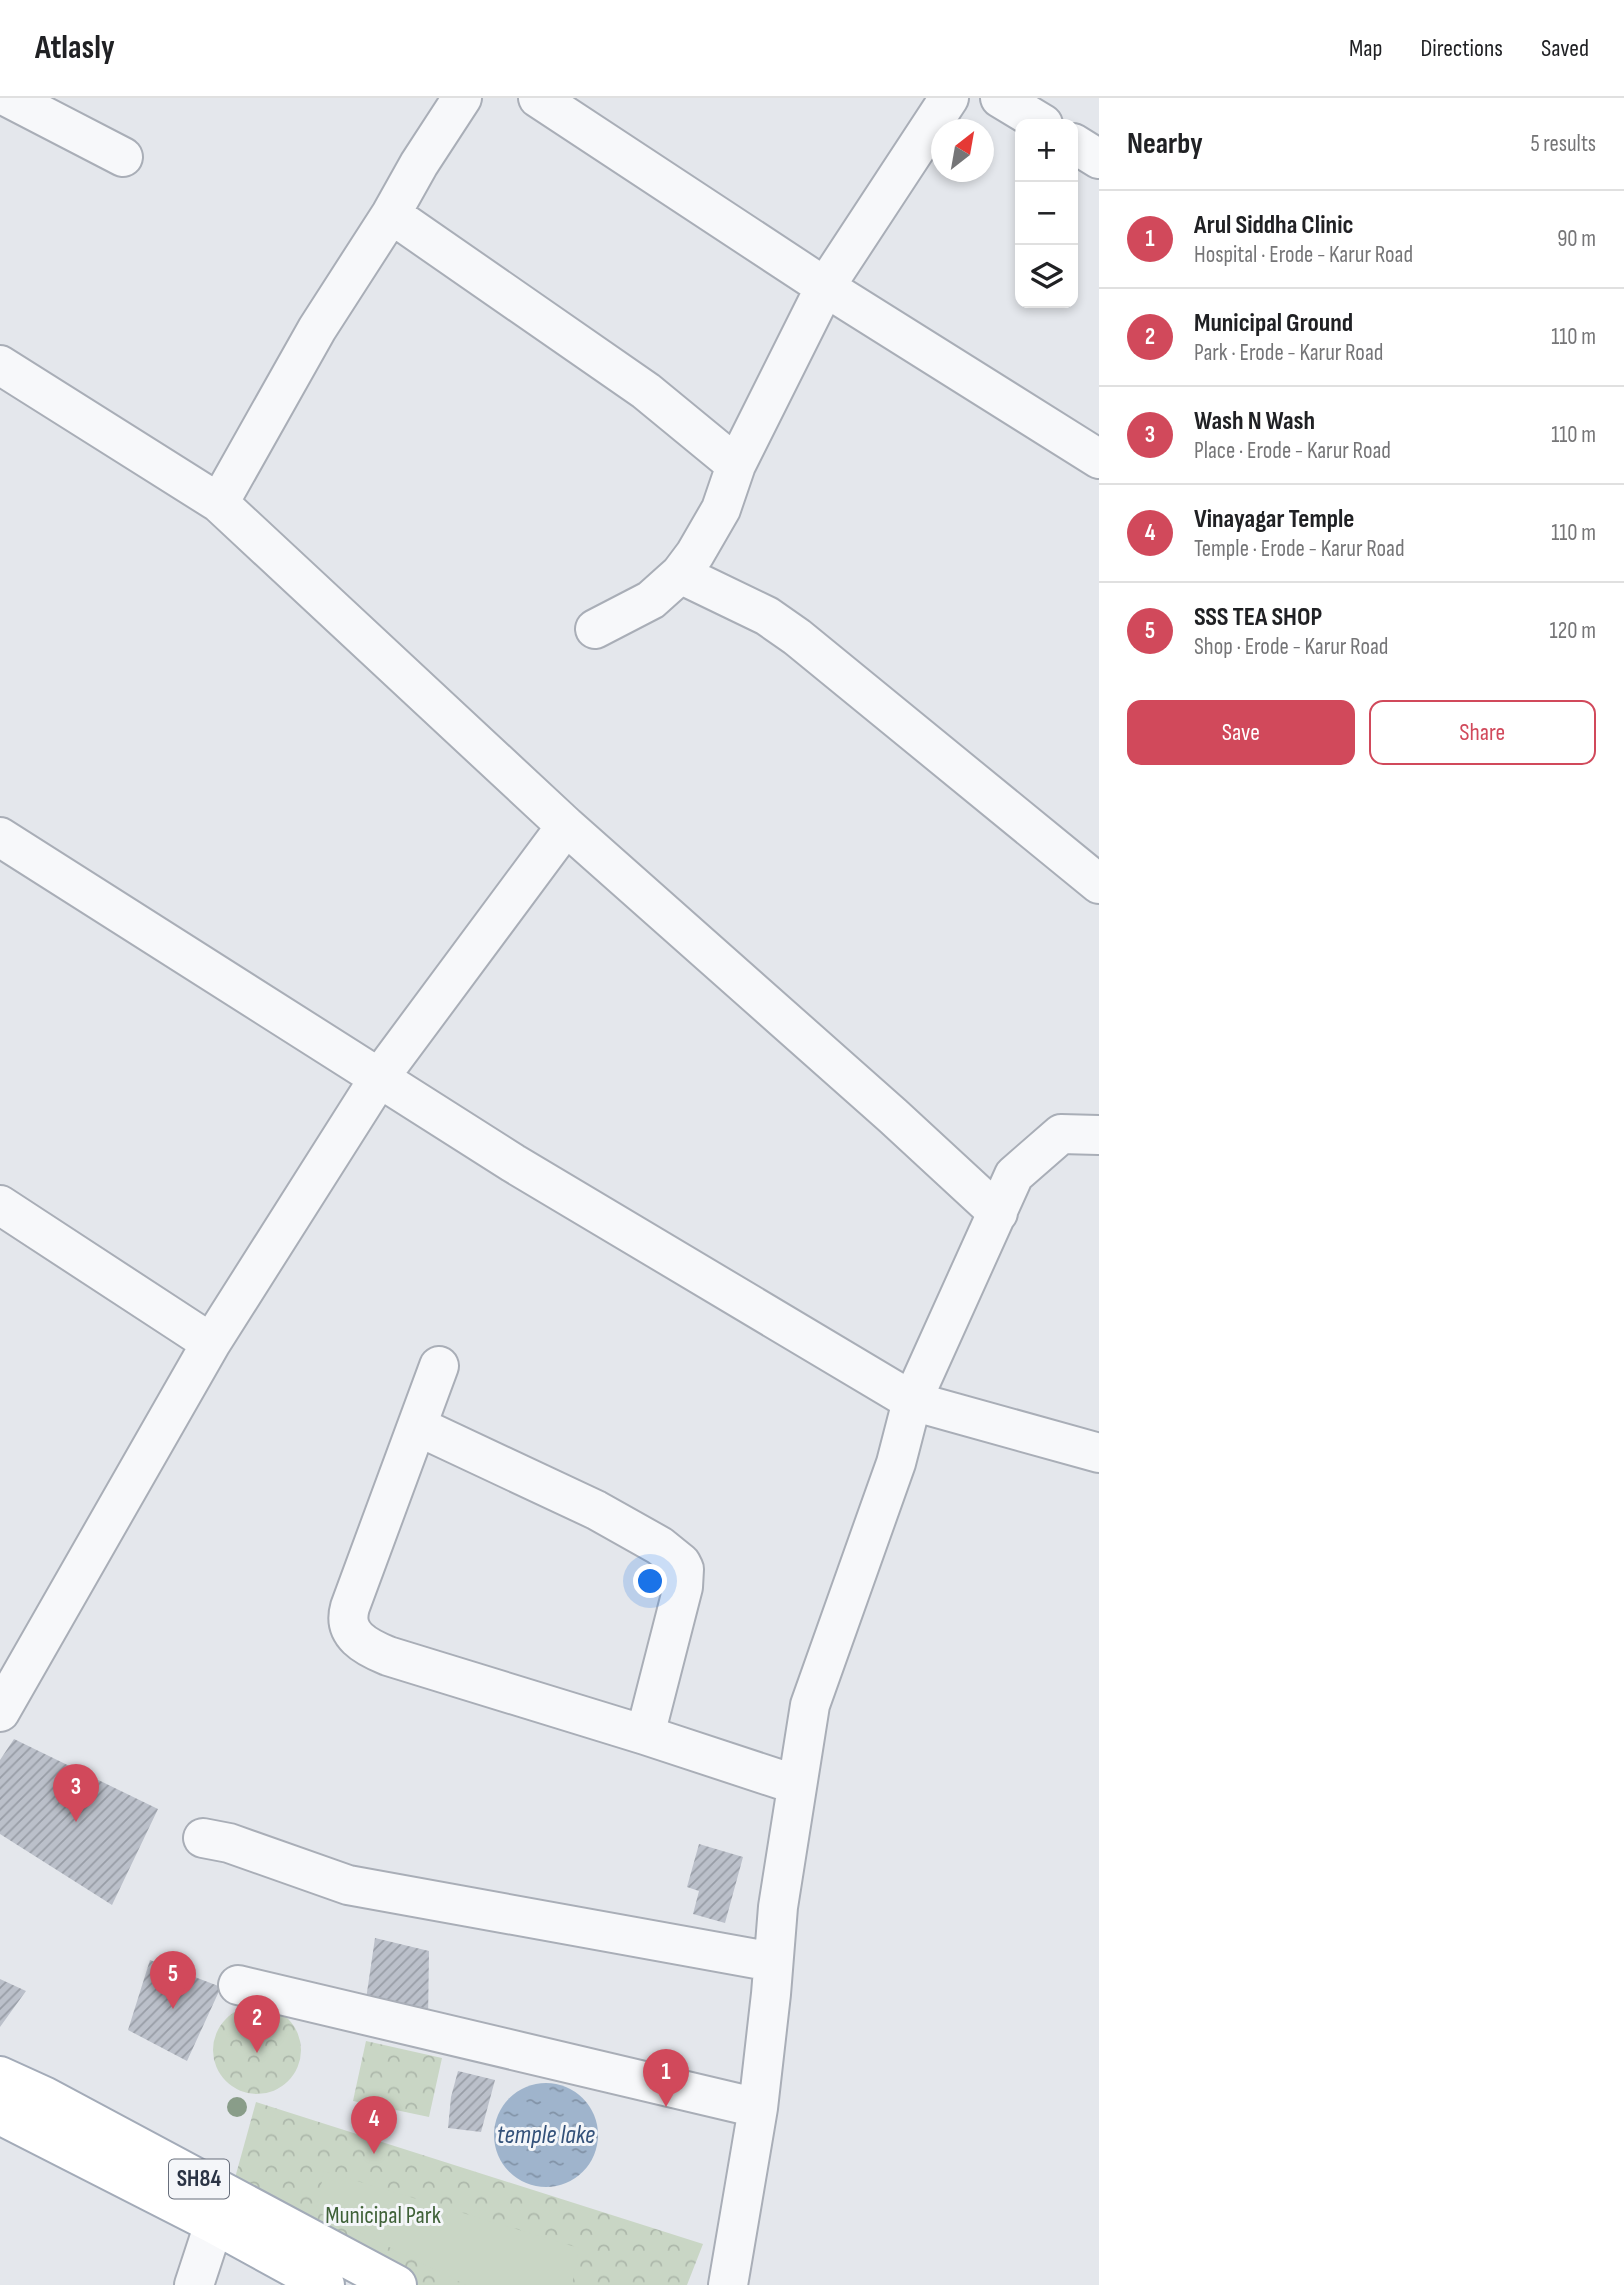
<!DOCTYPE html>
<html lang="en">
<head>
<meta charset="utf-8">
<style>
  :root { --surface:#fff; --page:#f6f6f6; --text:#202124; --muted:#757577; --line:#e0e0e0; --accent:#d1495b }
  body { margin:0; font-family:"Sofia Sans Condensed",sans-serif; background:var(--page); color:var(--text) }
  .controls { position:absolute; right:21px; top:21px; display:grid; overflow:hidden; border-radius:14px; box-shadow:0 4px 10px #0003 }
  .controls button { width:63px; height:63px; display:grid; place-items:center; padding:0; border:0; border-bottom:2px solid var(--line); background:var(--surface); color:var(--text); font:35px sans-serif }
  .compass { position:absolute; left:931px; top:21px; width:63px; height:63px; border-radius:50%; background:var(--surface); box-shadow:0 4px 10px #0003; rotate:31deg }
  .you { position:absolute; left:651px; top:1484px; width:24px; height:24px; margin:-18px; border:5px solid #fff; border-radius:50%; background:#1a73e8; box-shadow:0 0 0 10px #1a73e833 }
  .badge { display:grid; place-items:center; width:46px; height:46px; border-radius:50%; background:var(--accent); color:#fff; font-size:23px; font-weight:700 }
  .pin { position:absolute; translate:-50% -58px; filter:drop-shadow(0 2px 4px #0008) }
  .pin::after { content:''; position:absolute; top:37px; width:24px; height:21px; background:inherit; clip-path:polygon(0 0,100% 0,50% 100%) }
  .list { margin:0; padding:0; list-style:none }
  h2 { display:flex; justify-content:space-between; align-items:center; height:91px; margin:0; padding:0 28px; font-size:30px }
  h2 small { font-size:23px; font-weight:400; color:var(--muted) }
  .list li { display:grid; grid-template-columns:46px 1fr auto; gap:21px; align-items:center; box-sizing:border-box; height:98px; padding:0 28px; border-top:2px solid var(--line) }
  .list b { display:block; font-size:26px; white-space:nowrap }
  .list p { margin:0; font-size:23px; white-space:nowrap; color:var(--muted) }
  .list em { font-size:23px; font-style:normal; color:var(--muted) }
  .actions { display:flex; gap:14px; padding:21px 28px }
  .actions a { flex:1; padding:16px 0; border:2px solid var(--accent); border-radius:14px; text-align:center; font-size:24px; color:var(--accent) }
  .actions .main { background:var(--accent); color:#fff }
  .icon { flex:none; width:38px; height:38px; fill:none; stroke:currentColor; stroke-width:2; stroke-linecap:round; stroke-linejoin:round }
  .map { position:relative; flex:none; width:1099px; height:2187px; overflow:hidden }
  header { display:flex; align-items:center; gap:42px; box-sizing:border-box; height:98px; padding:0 35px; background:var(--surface); border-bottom:2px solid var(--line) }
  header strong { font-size:33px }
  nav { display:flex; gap:38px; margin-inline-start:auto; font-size:24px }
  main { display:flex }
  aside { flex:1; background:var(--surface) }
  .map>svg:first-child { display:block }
</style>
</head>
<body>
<header>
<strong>Atlasly</strong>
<nav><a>Map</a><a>Directions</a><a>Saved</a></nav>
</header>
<main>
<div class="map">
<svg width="1099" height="2187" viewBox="0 0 1099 2187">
  <defs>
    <pattern id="park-crowns" width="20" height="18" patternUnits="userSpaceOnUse" patternTransform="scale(1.75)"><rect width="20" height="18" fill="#c9d6c5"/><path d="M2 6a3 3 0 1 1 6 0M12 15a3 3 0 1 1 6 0" fill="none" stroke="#adb8ab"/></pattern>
    <pattern id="water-ripples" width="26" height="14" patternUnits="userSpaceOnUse" patternTransform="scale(1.75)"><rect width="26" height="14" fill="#9fb4cc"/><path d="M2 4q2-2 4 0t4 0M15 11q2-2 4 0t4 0" fill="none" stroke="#8293a7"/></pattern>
    <pattern id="building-hatch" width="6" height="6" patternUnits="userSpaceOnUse" patternTransform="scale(1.75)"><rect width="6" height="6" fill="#bbc0ca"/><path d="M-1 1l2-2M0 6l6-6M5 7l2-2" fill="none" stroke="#989da6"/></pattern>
  </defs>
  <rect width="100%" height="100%" fill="#e4e7ec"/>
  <path fill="url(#park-crowns)" d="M213 1952a44 44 0 1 1 88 0a44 44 0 1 1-88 0Z
    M 366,1943 L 442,1960 L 429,2019 L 353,2003 Z
    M 256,2004 L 703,2146 L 687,2187 L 368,2187 L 225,2116 Z"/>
  <path fill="#c9d6c5" d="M 324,2073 L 579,2150 L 572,2187 L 466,2187 L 316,2113 Z"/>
  <path fill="url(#water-ripples)" d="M494 2037a52 52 0 1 1 104 0a52 52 0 1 1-104 0Z"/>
  <path fill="url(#building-hatch)" d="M 14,1641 L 158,1711 L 112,1807 L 0,1736 L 0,1662 Z
    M 699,1746 L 743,1759 L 725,1825 L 693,1816 L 699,1793 L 687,1789 Z
    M 375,1840 L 429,1853 L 428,1923 L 365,1908 Z
    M 150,1862 L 221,1889 L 187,1963 L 128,1932 Z
    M 0,1881 L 26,1893 L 0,1929 Z
    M 458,1973 L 495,1982 L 481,2034 L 448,2030 L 451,1999 Z"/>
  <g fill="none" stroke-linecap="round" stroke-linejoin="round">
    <defs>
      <path id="minor" d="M 9,0 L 123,59
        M 538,0 L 825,189 L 1099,361
        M 1000,0 L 1043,26
        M 1073,45 L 1099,61
        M 391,116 L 646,293 L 736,367
        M 0,267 L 219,405 L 566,728 L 893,1018 L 998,1115
        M 219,405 L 317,231 L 391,116 L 419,66 L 462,0
        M 680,476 L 767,518 L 797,539 L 1099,786
        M 595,531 L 651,502 L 680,476 L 695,456 L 721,411 L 736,367 L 825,189 L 949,0
        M 0,739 L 513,1065 L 912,1303 L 1099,1355
        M 0,1107 L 211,1245
        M 439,1268 L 350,1509 C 342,1537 366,1549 388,1558 L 645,1637 L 797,1687
        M 417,1328 L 596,1412 L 660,1448 L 681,1465 L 684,1471 L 683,1489 L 645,1637
        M 0,1614 L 211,1245 L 379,980 L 566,728
        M 203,1740 L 229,1745 L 348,1787 L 773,1864
        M 238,1887 L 758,2010
        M 194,2187 L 214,2126
        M 728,2187 L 758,2010 L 771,1896 L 778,1809 L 810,1607 L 896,1365 L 912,1303 L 1014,1077 L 1061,1036 L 1099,1037"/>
      <path id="major" d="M 0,1978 L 44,1998 L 397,2187
        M 0,2017 L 214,2126 L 325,2187"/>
    </defs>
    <use href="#minor" stroke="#a9aeb7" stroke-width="42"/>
    <use href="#major" stroke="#a3abb8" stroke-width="42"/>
    <use href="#minor" stroke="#f7f8fa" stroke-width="38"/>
    <use href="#major" stroke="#fff" stroke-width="38"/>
  </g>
  <circle fill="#899d89" cx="237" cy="2009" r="10"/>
  <g text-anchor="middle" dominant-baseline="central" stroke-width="6" stroke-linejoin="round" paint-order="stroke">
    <rect fill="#f4f6f9" stroke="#676e7b" stroke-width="2" x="169" y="2061.5" width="60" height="39" rx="5"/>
    <g font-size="23" font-weight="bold" fill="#2b3445">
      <text x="199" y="2081">SH84</text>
    </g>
    <g font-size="24" fill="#3f6138" stroke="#f4f6f9">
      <text x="383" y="2117">Municipal Park</text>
    </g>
    <g font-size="26" font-style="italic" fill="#34527a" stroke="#f4f6f9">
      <text x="546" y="2037">temple lake</text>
    </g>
  </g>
</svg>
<div class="controls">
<button>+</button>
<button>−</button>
<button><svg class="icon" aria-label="layers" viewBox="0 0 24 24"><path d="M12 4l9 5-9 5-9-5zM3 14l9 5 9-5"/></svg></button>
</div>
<svg class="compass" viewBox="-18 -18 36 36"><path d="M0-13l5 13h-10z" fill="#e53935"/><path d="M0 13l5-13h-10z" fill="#757577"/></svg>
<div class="you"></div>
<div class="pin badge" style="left:666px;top:2009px">1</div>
<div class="pin badge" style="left:257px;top:1955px">2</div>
<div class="pin badge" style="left:76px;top:1724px">3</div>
<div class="pin badge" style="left:374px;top:2056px">4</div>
<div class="pin badge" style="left:173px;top:1911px">5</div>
</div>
<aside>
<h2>Nearby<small>5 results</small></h2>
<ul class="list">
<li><span class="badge">1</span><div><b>Arul Siddha Clinic</b><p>Hospital · Erode - Karur Road</p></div><em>90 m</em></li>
<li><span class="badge">2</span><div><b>Municipal Ground</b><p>Park · Erode - Karur Road</p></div><em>110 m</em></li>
<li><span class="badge">3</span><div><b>Wash N Wash</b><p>Place · Erode - Karur Road</p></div><em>110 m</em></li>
<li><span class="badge">4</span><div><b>Vinayagar Temple</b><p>Temple · Erode - Karur Road</p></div><em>110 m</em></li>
<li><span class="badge">5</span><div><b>SSS TEA SHOP</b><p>Shop · Erode - Karur Road</p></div><em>120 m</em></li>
</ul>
<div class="actions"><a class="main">Save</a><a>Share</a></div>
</aside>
</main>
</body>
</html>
